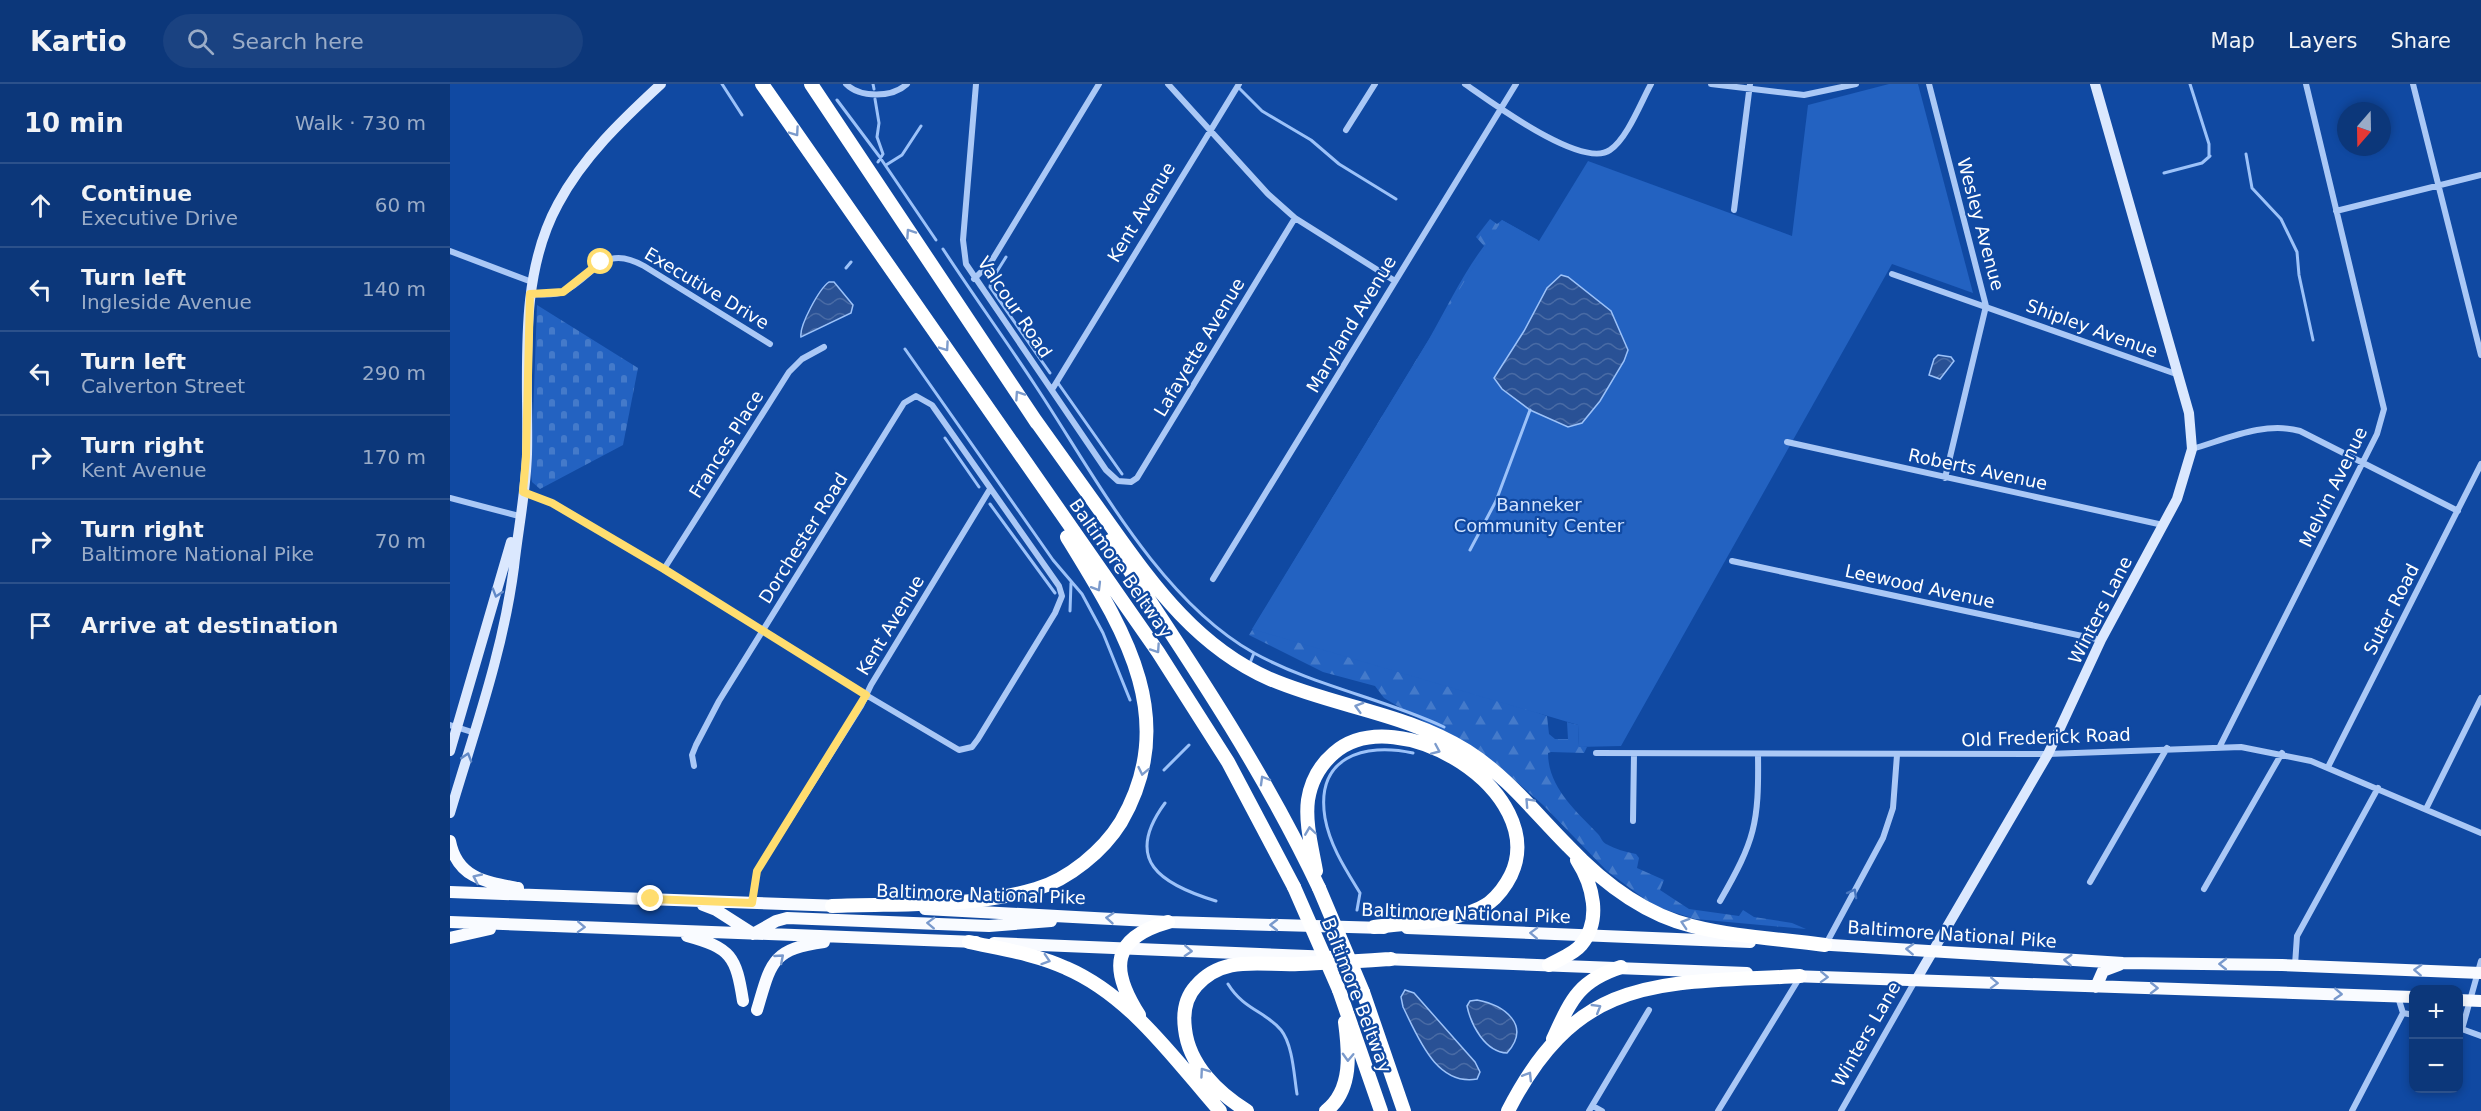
<!DOCTYPE html>
<html lang="en">
<head>
<meta charset="utf-8">
<style>
  :root { --surface:#0c377a; --page:#1a4281; --text:#f1f3f6; --muted:#9aacc7; --line:#2c518b }
  body { margin:0; font-family:"DejaVu Sans",sans-serif; background:var(--page); color:var(--text) }
  .controls { position:absolute; right:18px; bottom:18px; display:grid; overflow:hidden; border-radius:12px; box-shadow:0 3px 9px #0003 }
  .controls button { width:54px; height:54px; display:grid; place-items:center; padding:0; border:0; border-bottom:2px solid var(--line); background:var(--surface); color:var(--text); font:30px sans-serif }
  .compass { position:absolute; left:1887px; top:18px; width:54px; height:54px; border-radius:50%; background:var(--surface); box-shadow:0 3px 9px #0003; rotate:200deg }
  .stop { position:absolute; width:18px; height:18px; margin:-14px; border:4px solid #ffdd6f; border-radius:50%; background:#fff }
  .stop.end { background:#ffdd6f; border-color:#fff; box-shadow:0 2px 6px #0008 }
  .list { margin:0; padding:0; list-style:none }
  h2 { display:flex; justify-content:space-between; align-items:center; height:78px; margin:0; padding:0 24px; font-size:26px }
  h2 small { font-size:20px; font-weight:400; color:var(--muted) }
  .list li { display:grid; grid-template-columns:39px 1fr auto; gap:18px; align-items:center; box-sizing:border-box; height:84px; padding:0 24px; border-top:2px solid var(--line) }
  .list b { display:block; font-size:22px; white-space:nowrap }
  .list p { margin:0; font-size:20px; white-space:nowrap; color:var(--muted) }
  .list em { font-size:20px; font-style:normal; color:var(--muted) }
  .icon { flex:none; width:33px; height:33px; fill:none; stroke:currentColor; stroke-width:2; stroke-linecap:round; stroke-linejoin:round }
  .map { position:relative; flex:none; width:2031px; height:1027px; overflow:hidden }
  header { display:flex; align-items:center; gap:36px; box-sizing:border-box; height:84px; padding:0 30px; background:var(--surface); border-bottom:2px solid var(--line) }
  header strong { font-size:28px }
  nav { display:flex; gap:33px; margin-inline-start:auto; font-size:21px }
  .search { width:420px; height:54px; background:var(--page); display:flex; align-items:center; gap:15px; box-sizing:border-box; padding:0 21px; border-radius:33px; color:var(--muted); font-size:22px }
  main { display:flex }
  aside { flex:1; background:var(--surface) }
  .map>svg:first-child { display:block }
</style>
</head>
<body>
<header>
<strong>Kartio</strong>
<div class="search"><svg class="icon" aria-label="search" viewBox="0 0 24 24"><circle cx="10" cy="10" r="6"/><path d="M15 15l6 6"/></svg>Search here</div>
<nav><a>Map</a><a>Layers</a><a>Share</a></nav>
</header>
<main>
<aside>
<h2>10 min<small>Walk · 730 m</small></h2>
<ul class="list">
<li><svg class="icon" aria-label="ahead" viewBox="0 0 24 24"><path d="M12 20V5M6 11l6-6 6 6"/></svg><div><b>Continue</b><p>Executive Drive</p></div><em>60 m</em></li>
<li><svg class="icon" aria-label="left" viewBox="0 0 24 24"><path d="M17 20v-9H6M10 6l-5 5 5 5"/></svg><div><b>Turn left</b><p>Ingleside Avenue</p></div><em>140 m</em></li>
<li><svg class="icon" aria-label="left" viewBox="0 0 24 24"><path d="M17 20v-9H6M10 6l-5 5 5 5"/></svg><div><b>Turn left</b><p>Calverton Street</p></div><em>290 m</em></li>
<li><svg class="icon" aria-label="right" viewBox="0 0 24 24"><path d="M7 20v-9h11M14 6l5 5-5 5"/></svg><div><b>Turn right</b><p>Kent Avenue</p></div><em>170 m</em></li>
<li><svg class="icon" aria-label="right" viewBox="0 0 24 24"><path d="M7 20v-9h11M14 6l5 5-5 5"/></svg><div><b>Turn right</b><p>Baltimore National Pike</p></div><em>70 m</em></li>
<li><svg class="icon" aria-label="arrive" viewBox="0 0 24 24"><path d="M6 21V4h12l-3 4 3 4H6"/></svg><div><b>Arrive at destination</b></div></li>
</ul>
</aside>
<div class="map">
<svg width="2031" height="1027" viewBox="0 0 2031 1027">
  <defs>
    <pattern id="forest-firs" width="22" height="20" patternUnits="userSpaceOnUse" patternTransform="scale(1.5)"><rect width="22" height="20" fill="#2362c1"/><path d="M5 1l3.5 6h-7zM16 11l3.5 6h-7z" fill="#447aca"/></pattern>
    <pattern id="cemetery-stones" width="16" height="16" patternUnits="userSpaceOnUse" patternTransform="scale(1.5)"><rect width="16" height="16" fill="#2362c1"/><path d="M2 7V4a2 2 0 0 1 4 0v3zM10 15v-3a2 2 0 0 1 4 0v3z" fill="#447aca"/></pattern>
    <pattern id="water-waves" width="16" height="10" patternUnits="userSpaceOnUse" patternTransform="scale(1.5)"><rect width="16" height="10" fill="#295195"/><path d="M0 5q4-4 8 0t8 0" fill="none" stroke="#496ba5"/></pattern>
  </defs>
  <rect width="100%" height="100%" fill="#1049a2"/>
  <path fill="url(#forest-firs)" d="M 1040,135 L 1047,140 L 1052,136 L 1088,156 L 1032,609 L 1097,632 L 1099,650 L 1105,655 L 1118,655 L 1117,638 L 1128,641 L 1129,662 L 1137,663 L 1134,669 L 1101,668 L 1098,669 C 1098,703 1126,727 1148,750 C 1151,753 1152,758 1156,760 C 1166,765 1175,768 1186,770 L 1189,774 L 1187,784 L 1214,796 L 1210,806 L 1239,825 L 1289,832 L 1293,826 L 1304,833 L 1342,839 L 1356,845 L 1245,835 L 1204,822 L 1157,787 L 1093,721 L 1049,682 L 934,614 L 925,602 L 873,588 L 799,551 L 979,255 C 997,224 1012,191 1034,162 L 1026,153 Z"/>
  <path fill="url(#cemetery-stones)" d="M 87,221 L 188,284 L 173,361 L 90,405 L 82,398 L 81,390 Z"/>
  <path fill="#2362c1" d="M 1439,0 L 1468,0 L 1523,209 L 1442,180 L 1171,662 L 1129,663 L 1128,641 L 802,545 L 1052,136 L 1089,157 L 1138,77 L 1342,152 L 1358,21 Z"/>
  <path fill="url(#water-waves)" stroke="#9cc2f9" stroke-width="1.5" d="M 1111,191 L 1118,193 L 1161,227 L 1178,266 L 1174,277 L 1150,317 L 1132,339 L 1118,343 L 1080,326 L 1052,305 L 1044,294 L 1074,247 L 1097,204 Z
    M 379,198 L 384,198 L 403,221 L 401,229 L 351,253 C 349,242 369,205 379,198 Z
    M 1488,271 L 1501,273 L 1504,277 L 1490,295 L 1479,291 L 1484,275 Z
    M 955,906 L 964,909 L 1025,978 L 1030,988 L 1027,995 C 986,1002 968,953 953,923 L 951,913 Z
    M 1027,916 C 1054,921 1082,941 1057,969 C 1035,968 1021,941 1017,922 L 1020,917 Z"/>
  <g fill="none" stroke-linecap="round" stroke-linejoin="round">
    <path stroke="#9cc2f9" stroke-width="3" d="M 272,0 L 292,31
      M 423,0 L 424,5
      M 1740,0 L 1759,60 L 1759,72
      M 789,4 L 812,27 L 861,56 L 889,80 L 946,115
      M 425,15 L 429,39 L 427,53 L 433,70 L 428,78
      M 387,16 L 429,72 L 486,156
      M 1796,70 L 1802,104 L 1831,135 L 1847,168 L 1849,191 L 1863,256
      M 436,81 L 452,71 L 471,42
      M 1714,89 L 1752,79 L 1760,72
      M 493,165 C 523,211 555,255 585,301 C 644,390 708,515 804,569 C 864,602 932,614 994,643
      M 556,173 L 541,197 L 540,203 L 600,289
      M 396,184 L 401,178
      M 455,265 L 603,476 L 632,510 L 653,549 L 680,616
      M 608,299 L 672,390
      M 495,354 L 529,403
      M 540,420 L 605,509
      M 1020,466 L 1046,417 L 1080,326
      M 620,527 L 621,499
      M 800,579 L 804,569
      M 714,686 L 739,661
      M 715,719 C 673,776 710,800 766,817
      M 907,826 L 910,809 C 896,786 880,762 875,734 C 865,673 914,658 963,669
      M 778,900 C 794,926 815,927 831,946 C 843,961 844,992 847,1010"/>
    <path stroke="#aac8f6" stroke-width="6" d="M 396,0 C 410,14 442,14 457,0
      M 526,0 L 513,156 L 516,180 L 656,386 L 668,397 L 681,398 L 687,394 L 845,134
      M 718,0 L 818,110 L 845,134 L 945,197
      M 1015,0 C 1040,17 1132,86 1160,66 C 1177,55 1191,18 1201,0
      M 1261,0 L 1354,11 L 1406,0
      M 1479,0 L 1536,222 L 1495,394
      M 1963,0 L 2031,271
      M 896,46 L 925,0
      M 1284,126 L 1300,0
      M 1886,127 L 2031,91
      M 0,167 L 82,198
      M 1442,190 L 1729,291
      M 524,195 L 541,178 L 649,0
      M 80,210 C 90,210 103,212 113,208 C 145,193 152,158 194,182 L 320,260
      M 603,304 L 789,0
      M 1337,358 L 1713,441
      M 1742,365 C 1777,355 1814,337 1850,347 L 2008,427
      M 74,408 L 102,419 L 214,485 L 416,611 L 509,666 L 522,663 L 528,655 L 605,529 L 612,512 L 609,502 L 482,321 L 466,312 L 454,319 L 269,617 L 246,661 L 242,671 L 244,682
      M 0,414 L 69,432
      M 1282,477 L 1651,556
      M 214,485 L 339,288 L 352,275 L 374,263
      M 763,495 L 1066,0
      M 0,641 L 25,649
      M 1770,662 L 1927,350 L 1934,325 L 1856,0
      M 1146,669 L 1598,670 L 1791,663 L 1861,677 L 2031,749
      M 1878,683 L 2031,380
      M 1976,725 L 2031,614
      M 1183,737 L 1184,670
      M 1640,798 L 1717,664
      M 1754,805 L 1832,669
      M 1270,817 C 1305,756 1309,740 1308,670
      M 302,819 L 307,787 L 411,622 L 421,601 L 540,405
      M 1376,860 L 1433,754 L 1443,724 L 1447,671
      M 1845,881 L 1847,852 L 1928,704
      M 1953,929 L 1964,931
      M 2009,944 L 2031,952
      M 2012,945 L 2031,877
      M 1143,1022 L 1152,1027
      M 1139,1027 L 1199,926
      M 1268,1027 L 1350,893
      M 1391,1027 L 1465,897
      M 1902,1027 L 1953,929 L 1948,913"/>
    <path stroke="#dbe8fe" stroke-width="10" d="M 0,667 L 61,458
      M 0,729 C 24,648 53,568 64,483 C 68,446 76,407 77,370 C 79,288 67,195 108,120 C 133,73 172,36 211,0
      M 1466,896 L 1598,670 L 1651,556 L 1727,415 L 1742,365 L 1739,329 L 1645,0"/>
    <path stroke="#f9fbff" stroke-width="12" d="M 0,757 C 7,794 36,798 68,804
      M 0,808 L 392,822
      M 253,821 L 266,826 L 302,849
      M 475,825 L 718,838 L 934,844
      M 0,838 L 526,858
      M 957,844 L 1300,858
      M 303,850 L 326,837 L 337,834 L 539,842 L 601,837
      M 237,852 C 281,864 286,872 293,917
      M 0,854 L 40,845
      M 544,859 L 883,873
      M 1365,860 L 1673,879 L 1832,881 L 2031,889
      M 933,875 L 1297,889
      M 1341,892 L 1964,913
      M 1646,903 L 1653,887 L 1669,881
      M 2008,916 L 2031,917
      M 307,926 C 321,879 321,865 374,858"/>
    <path stroke="#fff" stroke-width="14" d="M 312,0 L 708,568 L 778,678 L 844,803
      M 361,0 L 587,339
      M 583,333 C 609,369 635,406 661,442 C 705,504 749,564 820,595 C 885,623 956,629 1017,667 C 1058,693 1084,728 1118,762 C 1152,798 1193,830 1242,842 C 1285,853 1332,855 1375,861
      M 660,457 C 735,570 811,681 869,804
      M 866,787 C 862,764 855,739 858,716 C 861,697 870,681 884,669 C 947,614 1100,708 1061,791 C 1056,801 1048,812 1039,819 C 1012,838 957,839 924,843
      M 382,822 C 449,819 522,824 586,805 C 619,795 653,767 671,738 C 732,633 672,543 617,453
      M 519,858 C 551,865 586,870 616,884 C 681,912 725,976 770,1027
      M 1099,881 C 1109,875 1124,870 1131,861 C 1152,836 1143,801 1127,776
      M 889,906 L 931,1027
      M 913,908 L 954,1027
      M 689,931 C 659,884 662,854 718,838
      M 1103,955 C 1121,916 1128,897 1171,883
      M 797,1027 C 768,1009 739,981 735,945 C 733,930 735,914 746,902 C 774,870 811,882 849,880 C 880,879 910,877 941,875
      M 876,1027 C 903,1006 899,968 895,938
      M 1058,1027 C 1129,887 1213,900 1350,892"/>
    <path stroke="#fff" stroke-width="14" d="M 844,803 L 889,906
      M 869,804 L 913,908"/>
  </g>
  <defs><path id="oneway-chevron" d="M-2-3.5L2.5 0L-2 3.5" fill="none" stroke-width="1.6" stroke-linecap="round" stroke-linejoin="round" transform="scale(1.5)"/></defs>
  <g stroke="#7c9bcc">
    <use href="#oneway-chevron" transform="translate(345 48) rotate(55)"/>
    <use href="#oneway-chevron" transform="translate(460 149) rotate(-124)"/>
    <use href="#oneway-chevron" transform="translate(495 263) rotate(55)"/>
    <use href="#oneway-chevron" transform="translate(569 311) rotate(-124)"/>
    <use href="#oneway-chevron" transform="translate(647 503) rotate(59)"/>
    <use href="#oneway-chevron" transform="translate(706 565) rotate(56)"/>
    <use href="#oneway-chevron" transform="translate(909 623) rotate(-164)"/>
    <use href="#oneway-chevron" transform="translate(986 666) rotate(24)"/>
    <use href="#oneway-chevron" transform="translate(693 687) rotate(102)"/>
    <use href="#oneway-chevron" transform="translate(814 696) rotate(-120)"/>
    <use href="#oneway-chevron" transform="translate(1079 718) rotate(-133)"/>
    <use href="#oneway-chevron" transform="translate(860 747) rotate(-98)"/>
    <use href="#oneway-chevron" transform="translate(1235 839) rotate(-162)"/>
    <use href="#oneway-chevron" transform="translate(596 876) rotate(18)"/>
    <use href="#oneway-chevron" transform="translate(1147 924) rotate(-31)"/>
    <use href="#oneway-chevron" transform="translate(898 973) rotate(92)"/>
    <use href="#oneway-chevron" transform="translate(754 988) rotate(-125)"/>
    <use href="#oneway-chevron" transform="translate(1078 992) rotate(-58)"/>
  </g>
  <g stroke="#6189c7">
    <use href="#oneway-chevron" transform="translate(47 509) rotate(107)"/>
    <use href="#oneway-chevron" transform="translate(17 673) rotate(-73)"/>
  </g>
  <g stroke="#7999cc">
    <use href="#oneway-chevron" transform="translate(27 794) rotate(-155)"/>
    <use href="#oneway-chevron" transform="translate(660 834) rotate(-175)"/>
    <use href="#oneway-chevron" transform="translate(481 839) rotate(-178)"/>
    <use href="#oneway-chevron" transform="translate(824 841) rotate(-179)"/>
    <use href="#oneway-chevron" transform="translate(131 843) rotate(2)"/>
    <use href="#oneway-chevron" transform="translate(1084 849) rotate(-178)"/>
    <use href="#oneway-chevron" transform="translate(1460 865) rotate(-177)"/>
    <use href="#oneway-chevron" transform="translate(738 867) rotate(3)"/>
    <use href="#oneway-chevron" transform="translate(330 874) rotate(-41)"/>
    <use href="#oneway-chevron" transform="translate(1618 876) rotate(-176)"/>
    <use href="#oneway-chevron" transform="translate(1773 880) rotate(-179)"/>
    <use href="#oneway-chevron" transform="translate(1968 886) rotate(-177)"/>
    <use href="#oneway-chevron" transform="translate(1374 893) rotate(2)"/>
    <use href="#oneway-chevron" transform="translate(1544 899) rotate(2)"/>
    <use href="#oneway-chevron" transform="translate(1704 904) rotate(1)"/>
    <use href="#oneway-chevron" transform="translate(1888 910) rotate(3)"/>
  </g>
  <use stroke="#4675bf" href="#oneway-chevron" transform="translate(1403 809) rotate(-61)"/>
  <g fill="none" stroke-linecap="round" stroke-linejoin="round">
    <path stroke="#ffdd6f" stroke-width="8" d="M 151,178 L 113,208 L 80,210 L 76,373 L 73,408 L 102,419 L 214,485 L 416,611 L 307,787 L 302,819 L 201,815"/>
  </g>
  <g text-anchor="middle" dominant-baseline="central" stroke-width="4.5" stroke-linejoin="round" paint-order="stroke">
    <g font-size="18" fill="#fff" stroke="#1049a2">
      <text transform="translate(691 128) rotate(-59)">Kent Avenue</text>
      <text transform="translate(1531 140) rotate(75)">Wesley Avenue</text>
      <text transform="translate(257 204) rotate(31)">Executive Drive</text>
      <text transform="translate(565 223) rotate(56)">Valcour Road</text>
      <text transform="translate(901 240) rotate(-59)">Maryland Avenue</text>
      <text transform="translate(1642 244) rotate(20)">Shipley Avenue</text>
      <text transform="translate(749 263) rotate(-59)">Lafayette Avenue</text>
      <text transform="translate(276 360) rotate(-58)">Frances Place</text>
      <text transform="translate(1528 385) rotate(12)">Roberts Avenue</text>
      <text transform="translate(1883 403) rotate(-64)">Melvin Avenue</text>
      <text transform="translate(353 454) rotate(-58)">Dorchester Road</text>
      <text transform="translate(671 484) rotate(55)">Baltimore Beltway</text>
      <text transform="translate(1470 502) rotate(12)">Leewood Avenue</text>
      <text transform="translate(1941 525) rotate(-63)">Suter Road</text>
      <text transform="translate(1650 526) rotate(-63)">Winters Lane</text>
      <text transform="translate(440 541) rotate(-59)">Kent Avenue</text>
      <text transform="translate(1596 653) rotate(-2)">Old Frederick Road</text>
      <text transform="translate(531 810) rotate(2)">Baltimore National Pike</text>
      <text transform="translate(1016 829) rotate(2)">Baltimore National Pike</text>
      <text transform="translate(1502 850) rotate(4)">Baltimore National Pike</text>
      <text transform="translate(907 911) rotate(69)">Baltimore Beltway</text>
      <text transform="translate(1416 950) rotate(-60)">Winters Lane</text>
    </g>
    <g font-size="18" fill="#d4e5fe" stroke="#1049a2">
      <text x="1089" y="420">Banneker<tspan x="1089" dy="21">Community Center</tspan></text>
    </g>
  </g>
</svg>
<div class="controls">
<button>+</button>
<button>−</button>
</div>
<svg class="compass" viewBox="-18 -18 36 36"><path d="M0-13l5 13h-10z" fill="#e53935"/><path d="M0 13l5-13h-10z" fill="#9aacc7"/></svg>
<div class="stop" style="left:151px;top:178px"></div>
<div class="stop end" style="left:201px;top:815px"></div>
</div>
</main>
</body>
</html>
